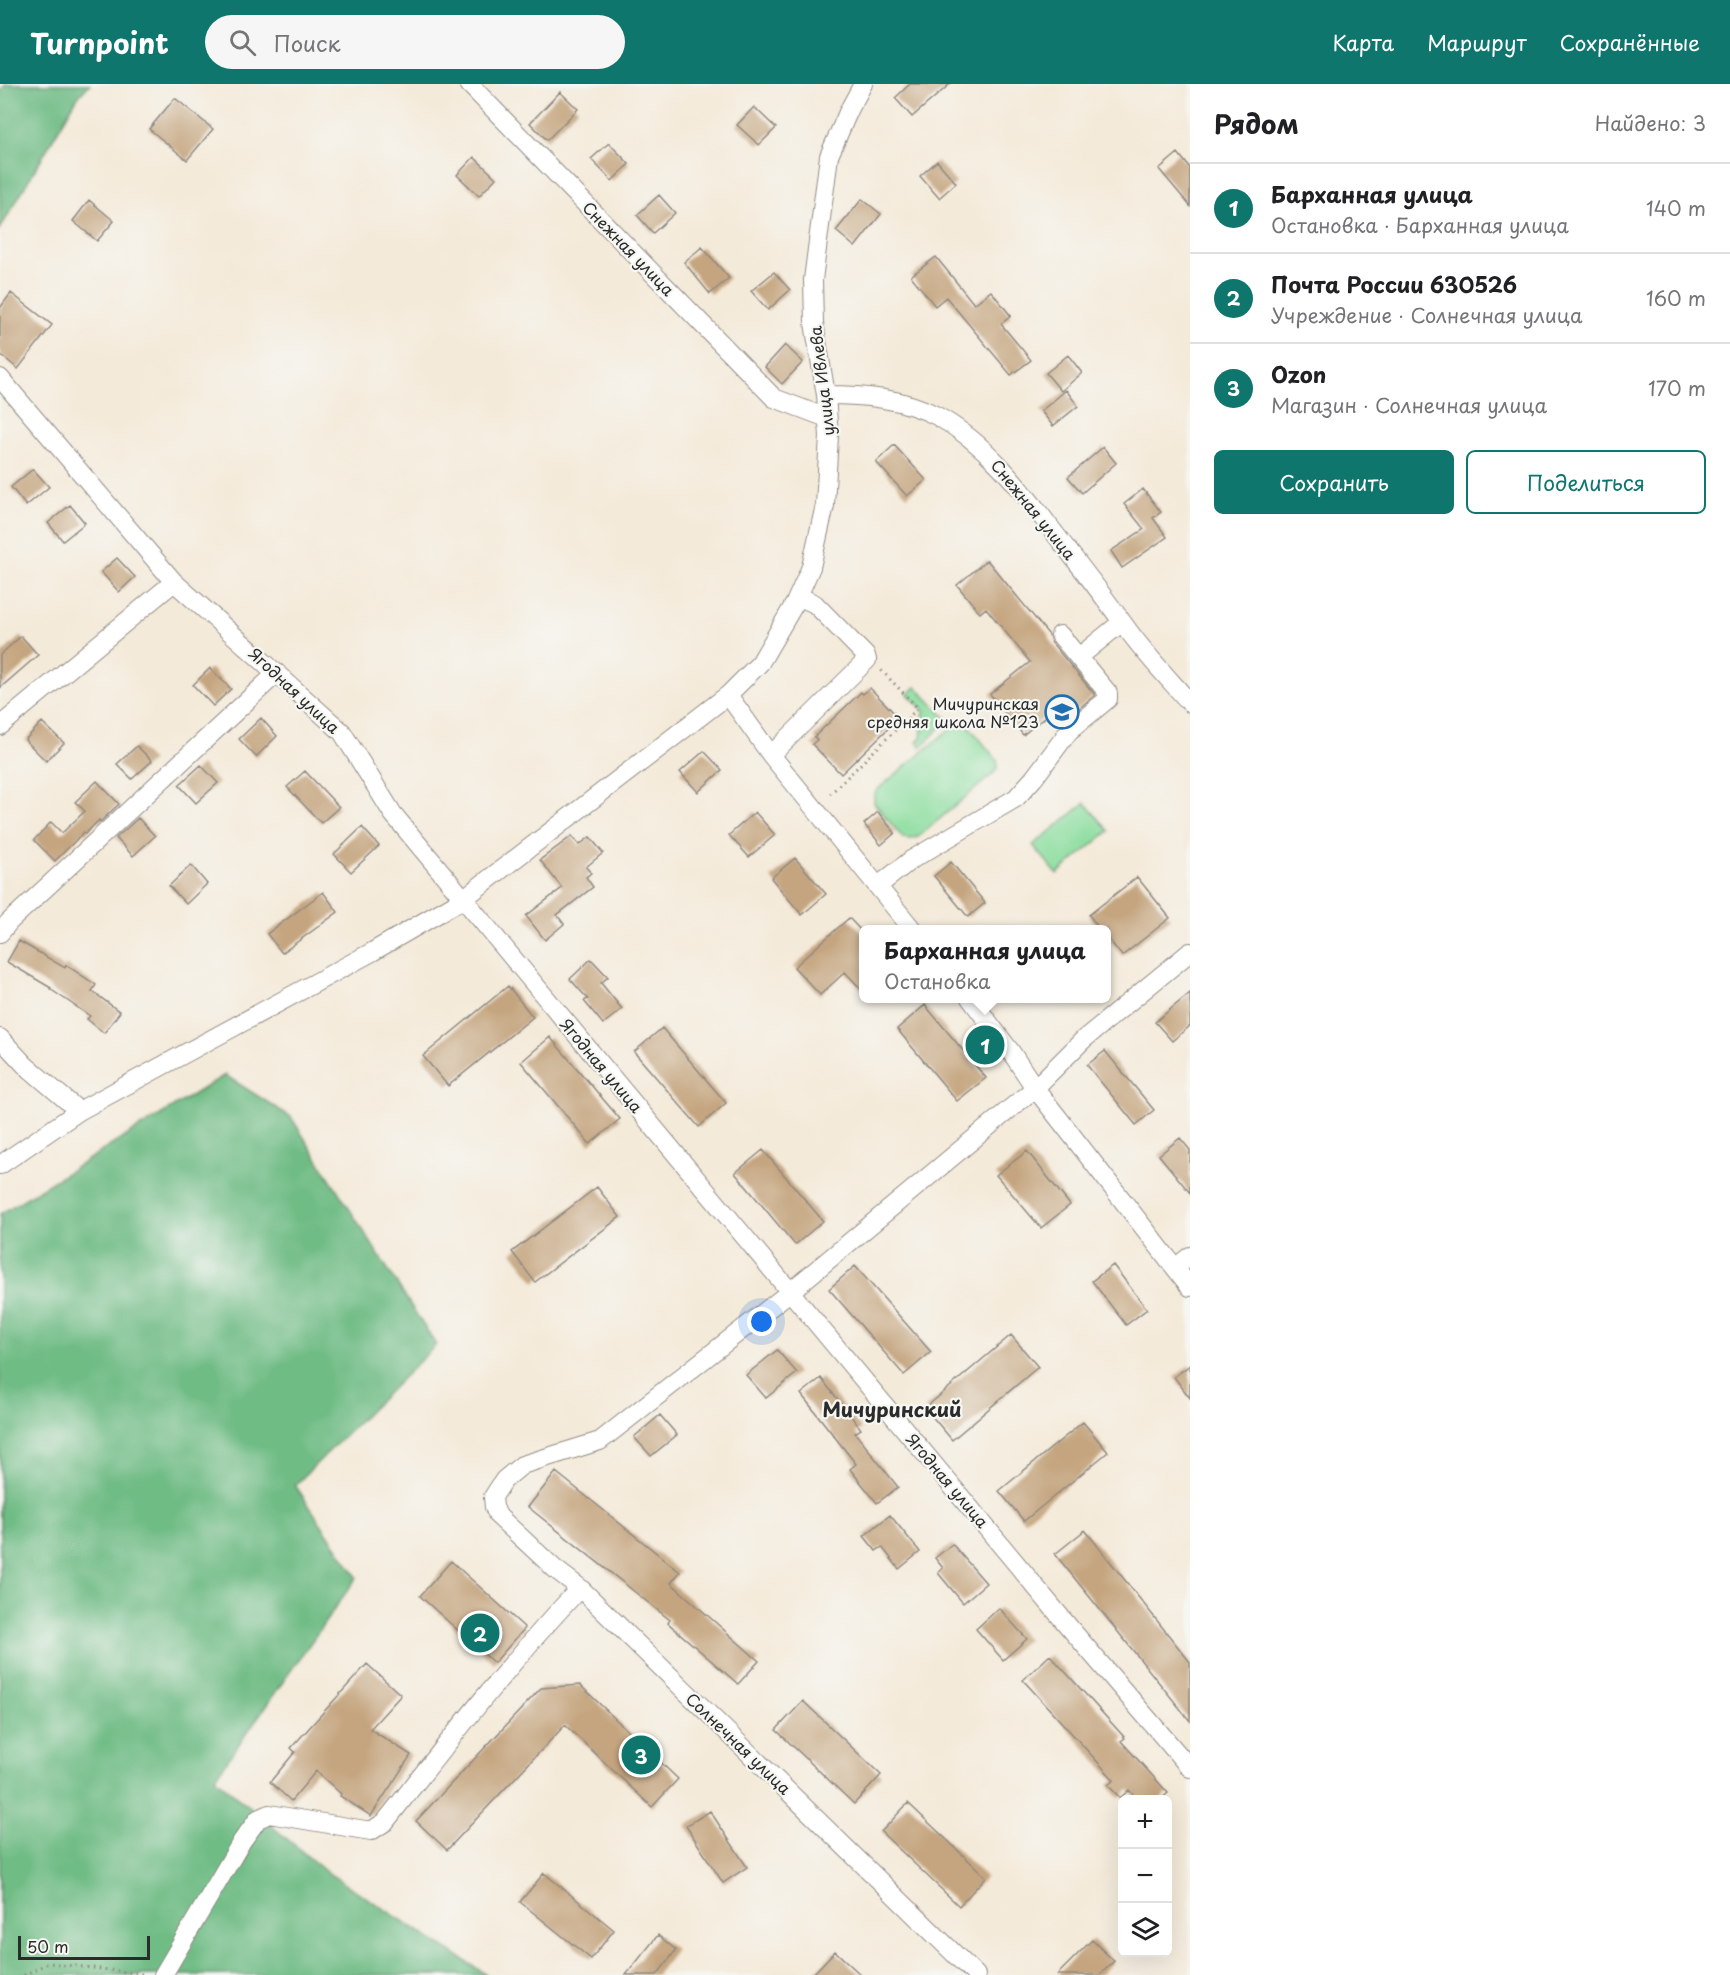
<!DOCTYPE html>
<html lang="ru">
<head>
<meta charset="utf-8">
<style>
  :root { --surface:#fff; --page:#f6f6f6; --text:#202124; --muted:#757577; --line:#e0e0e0; --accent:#0f766e }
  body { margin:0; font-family:"Playpen Sans",sans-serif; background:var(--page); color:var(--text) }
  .controls { position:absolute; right:18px; bottom:18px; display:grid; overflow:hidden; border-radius:9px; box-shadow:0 6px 24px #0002 }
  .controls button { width:54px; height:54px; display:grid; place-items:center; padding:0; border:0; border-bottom:2px solid var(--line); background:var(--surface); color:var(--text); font:30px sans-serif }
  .scale { position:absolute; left:18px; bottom:15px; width:132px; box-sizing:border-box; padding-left:6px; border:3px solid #2b2b2b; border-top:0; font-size:16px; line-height:21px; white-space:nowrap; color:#2b2b2b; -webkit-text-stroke:4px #f6f6f2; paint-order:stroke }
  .you { position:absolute; left:762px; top:1238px; width:21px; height:21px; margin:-15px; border:4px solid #fff; border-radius:50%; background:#1a73e8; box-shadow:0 0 0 9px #1a73e833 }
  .badge { display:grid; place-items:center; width:39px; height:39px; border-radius:50%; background:var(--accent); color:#fff; font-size:20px; font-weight:700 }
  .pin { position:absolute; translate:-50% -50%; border:3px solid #fff; box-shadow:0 2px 6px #0006 }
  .popup { position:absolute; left:859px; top:841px; width:252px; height:78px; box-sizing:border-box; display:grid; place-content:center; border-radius:9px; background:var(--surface); filter:drop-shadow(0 2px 4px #0005); font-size:20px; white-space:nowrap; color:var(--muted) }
  .popup b { font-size:22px; color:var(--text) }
  .popup::after { content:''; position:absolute; left:50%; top:100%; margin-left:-12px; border:12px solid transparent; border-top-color:var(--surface) }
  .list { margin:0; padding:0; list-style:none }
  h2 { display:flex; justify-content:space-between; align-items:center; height:78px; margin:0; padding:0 24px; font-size:26px }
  h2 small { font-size:20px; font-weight:400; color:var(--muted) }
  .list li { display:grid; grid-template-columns:39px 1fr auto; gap:18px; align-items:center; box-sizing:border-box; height:90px; padding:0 24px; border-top:2px solid var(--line) }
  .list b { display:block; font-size:22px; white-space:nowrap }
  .list p { margin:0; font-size:20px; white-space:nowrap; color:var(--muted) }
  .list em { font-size:20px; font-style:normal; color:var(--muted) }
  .actions { display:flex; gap:12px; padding:18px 24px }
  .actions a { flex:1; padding:14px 0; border:2px solid var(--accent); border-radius:9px; text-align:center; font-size:21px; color:var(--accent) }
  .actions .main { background:var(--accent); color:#fff }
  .icon { flex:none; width:33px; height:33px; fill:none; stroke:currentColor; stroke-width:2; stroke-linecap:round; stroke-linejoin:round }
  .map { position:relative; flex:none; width:1190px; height:1891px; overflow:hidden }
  header { display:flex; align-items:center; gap:36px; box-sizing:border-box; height:84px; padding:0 30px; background:var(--accent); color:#fff }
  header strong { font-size:28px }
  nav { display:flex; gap:33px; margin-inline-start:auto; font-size:21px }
  .search { width:420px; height:54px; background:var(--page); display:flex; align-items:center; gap:15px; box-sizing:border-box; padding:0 21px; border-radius:33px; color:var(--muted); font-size:22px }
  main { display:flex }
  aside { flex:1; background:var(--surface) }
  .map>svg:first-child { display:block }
</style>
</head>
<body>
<header>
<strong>Turnpoint</strong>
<div class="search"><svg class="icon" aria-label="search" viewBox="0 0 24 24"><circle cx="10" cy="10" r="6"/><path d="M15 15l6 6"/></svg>Поиск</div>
<nav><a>Карта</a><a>Маршрут</a><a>Сохранённые</a></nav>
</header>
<main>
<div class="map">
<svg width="1190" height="1891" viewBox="0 0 1190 1891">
  <rect width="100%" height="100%" fill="#f6f6f2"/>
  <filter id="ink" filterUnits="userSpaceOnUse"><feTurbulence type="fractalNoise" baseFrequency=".0167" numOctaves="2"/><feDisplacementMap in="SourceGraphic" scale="12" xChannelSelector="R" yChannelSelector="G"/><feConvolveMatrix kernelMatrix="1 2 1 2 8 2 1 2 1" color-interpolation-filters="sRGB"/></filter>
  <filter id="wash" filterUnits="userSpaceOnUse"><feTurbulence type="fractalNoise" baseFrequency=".008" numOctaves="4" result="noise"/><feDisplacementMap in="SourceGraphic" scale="24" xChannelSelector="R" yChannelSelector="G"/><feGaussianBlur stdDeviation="1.35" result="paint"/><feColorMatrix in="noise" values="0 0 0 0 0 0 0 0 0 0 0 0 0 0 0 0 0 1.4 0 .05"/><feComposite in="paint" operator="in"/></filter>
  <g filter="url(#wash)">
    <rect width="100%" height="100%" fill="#f4ead9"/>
    <path fill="#8add9e" stroke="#5a8464" stroke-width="1.5" d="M 916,603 L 948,636 L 921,663 L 917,658 L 921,654 L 924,627 L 908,610 Z
      M 961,639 L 968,641 L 997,676 L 998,683 L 994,689 L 918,753 L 910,755 L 903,754 L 874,719 L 874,711 L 878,705 L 955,641 Z
      M 1085,719 L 1109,747 L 1057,790 L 1033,761 Z"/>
    <path fill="#6fbc85" stroke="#4d7458" stroke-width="1.5" d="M 6,0 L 90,0 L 77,14 L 0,145 L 0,8 Z
      M 225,991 L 291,1033 L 436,1261 L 295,1401 L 357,1493 L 215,1694 L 325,1787 L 487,1891 L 0,1891 L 0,1130 Z"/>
    <g id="blocks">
      <path fill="#c5a57f" d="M 910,0 L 950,0 L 912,33 L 895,14 Z
        M 560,8 L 578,25 L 547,56 L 530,39 Z
        M 175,14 L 213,45 L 187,76 L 149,45 Z
        M 754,23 L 776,44 L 759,61 L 737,41 Z
        M 609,59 L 629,80 L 612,97 L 591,75 Z
        M 1178,69 L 1190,84 L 1190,122 L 1159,85 Z
        M 474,73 L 496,94 L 479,112 L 457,91 Z
        M 937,77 L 956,99 L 939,114 L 920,92 Z
        M 659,111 L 675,129 L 653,149 L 637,131 Z
        M 862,115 L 881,130 L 855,163 L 836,147 Z
        M 89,116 L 114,137 L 97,157 L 73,137 Z
        M 702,163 L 729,194 L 710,210 L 684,178 Z
        M 936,173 L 974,220 L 991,207 L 1011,232 L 1001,240 L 1031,276 L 1011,291 L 946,213 L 935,222 L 911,192 Z
        M 774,188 L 790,206 L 768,226 L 751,207 Z
        M 11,209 L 52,241 L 18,285 L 0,270 L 0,224 Z
        M 785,261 L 803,278 L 782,300 L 765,283 Z
        M 1068,271 L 1082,289 L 1061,307 L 1046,289 Z
        M 1066,306 L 1078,322 L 1053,342 L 1041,327 Z
        M 894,361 L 926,396 L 907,412 L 876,378 Z
        M 1103,363 L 1116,379 L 1082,409 L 1068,393 Z
        M 33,385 L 49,403 L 26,422 L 11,403 Z
        M 1143,405 L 1161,428 L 1153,434 L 1167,453 L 1122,484 L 1111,467 L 1144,445 L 1124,420 Z
        M 70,421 L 85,439 L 63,457 L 48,439 Z
        M 117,474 L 135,493 L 119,508 L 101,488 Z
        M 987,476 L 1049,551 L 1051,558 L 1095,611 L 1071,631 L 1062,619 L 1023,651 L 990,610 L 1030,578 L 986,524 L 980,529 L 957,501 Z
        M 21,552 L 38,571 L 0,604 L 0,571 Z
        M 210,584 L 231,605 L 213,622 L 193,601 Z
        M 870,604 L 899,634 L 841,690 L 812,660 L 817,656 L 814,653 L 861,608 L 863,610 Z
        M 261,634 L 277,652 L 256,673 L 239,655 Z
        M 42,638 L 64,659 L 46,677 L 25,656 Z
        M 137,662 L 152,677 L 132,695 L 117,680 Z
        M 704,667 L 722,686 L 698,708 L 680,688 Z
        M 201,681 L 218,699 L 196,719 L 179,701 Z
        M 305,687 L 339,723 L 321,739 L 287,703 Z
        M 97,697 L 119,720 L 100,738 L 99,736 L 85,750 L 84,748 L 55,777 L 34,756 L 51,738 L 62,749 L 85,727 L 75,718 Z
        M 755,728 L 775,751 L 749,773 L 729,751 Z
        M 878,728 L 895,749 L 881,761 L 864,740 Z
        M 138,734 L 155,752 L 133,772 L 116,754 Z
        M 362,743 L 379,762 L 351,788 L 334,770 Z
        M 572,752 L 579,761 L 590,753 L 603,769 L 586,783 L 591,789 L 586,793 L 593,803 L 557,831 L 564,840 L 545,856 L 526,832 L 562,804 L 540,776 Z
        M 795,774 L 826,810 L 802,831 L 771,794 Z
        M 951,778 L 985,819 L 968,833 L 934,792 Z
        M 191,781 L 207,800 L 186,820 L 169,802 Z
        M 1137,793 L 1170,834 L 1122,872 L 1107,853 L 1107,846 L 1100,846 L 1089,831 Z
        M 323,808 L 338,828 L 282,869 L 267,850 Z
        M 849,834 L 864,850 L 864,908 L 845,888 L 820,911 L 794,883 Z
        M 19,857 L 65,884 L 66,881 L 96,901 L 92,907 L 120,928 L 104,949 L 87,935 L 90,932 L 50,905 L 51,904 L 7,878 Z
        M 591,875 L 608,893 L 601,899 L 622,925 L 603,940 L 584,917 L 588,915 L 570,895 Z
        M 508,902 L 533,933 L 448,1002 L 423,972 Z
        M 1190,909 L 1190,942 L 1172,957 L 1155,938 Z
        M 925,921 L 986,994 L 957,1017 L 897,945 Z
        M 662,944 L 726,1019 L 699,1043 L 634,968 Z
        M 550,953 L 620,1035 L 590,1060 L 521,978 Z
        M 1105,967 L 1154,1026 L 1136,1041 L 1087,981 Z
        M 1180,1054 L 1190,1066 L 1190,1109 L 1159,1071 Z
        M 763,1066 L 823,1137 L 795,1161 L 735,1089 Z
        M 1027,1067 L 1070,1121 L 1041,1144 L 996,1091 Z
        M 597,1103 L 620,1133 L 535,1198 L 512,1168 Z
        M 1113,1181 L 1147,1225 L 1126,1241 L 1092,1197 Z
        M 855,1182 L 931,1268 L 904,1291 L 829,1205 Z
        M 1011,1251 L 1038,1283 L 952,1356 L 925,1324 Z
        M 777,1266 L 797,1289 L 766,1314 L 746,1291 Z
        M 1190,1281 L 1190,1314 L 1174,1293 Z
        M 821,1294 L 861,1345 L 855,1349 L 898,1403 L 877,1419 L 850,1385 L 856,1380 L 801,1310 Z
        M 660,1331 L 677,1351 L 651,1372 L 634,1353 Z
        M 1083,1338 L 1108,1368 L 1024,1437 L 999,1407 Z
        M 556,1388 L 680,1488 L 671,1499 L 759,1577 L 738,1600 L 668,1539 L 670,1536 L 528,1423 Z
        M 890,1431 L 920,1468 L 899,1485 L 882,1463 L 876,1467 L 864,1452 Z
        M 1085,1446 L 1190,1578 L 1190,1637 L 1055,1470 Z
        M 952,1460 L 986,1499 L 963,1519 L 938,1489 L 943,1484 L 935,1474 Z
        M 451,1477 L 525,1544 L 494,1579 L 420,1512 Z
        M 999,1524 L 1027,1555 L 1003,1576 L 976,1545 Z
        M 1050,1571 L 1125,1654 L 1121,1657 L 1168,1709 L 1160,1716 L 1138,1716 L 1129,1706 L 1120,1714 L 1108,1701 L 1114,1696 L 1023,1596 Z
        M 367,1580 L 401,1611 L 370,1645 L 411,1671 L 371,1732 L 340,1712 L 341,1710 L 316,1687 L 291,1717 L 270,1698 L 295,1668 L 291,1664 Z
        M 580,1601 L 678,1695 L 652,1723 L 565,1641 L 447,1766 L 416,1737 L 541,1604 Z
        M 803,1617 L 881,1691 L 854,1720 L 776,1646 Z
        M 908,1719 L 986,1793 L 959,1822 L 881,1748 Z
        M 710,1727 L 747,1783 L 723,1799 L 686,1742 Z
        M 544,1789 L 614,1846 L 591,1875 L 520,1818 Z
        M 658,1851 L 676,1866 L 657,1891 L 626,1891 Z
        M 1092,1856 L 1114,1877 L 1100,1891 L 1057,1891 Z
        M 835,1867 L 861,1891 L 812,1891 Z"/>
    </g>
  </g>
  <g filter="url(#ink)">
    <use href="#blocks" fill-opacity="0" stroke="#908a82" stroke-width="1.5"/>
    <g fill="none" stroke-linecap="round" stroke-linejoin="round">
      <defs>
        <path id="minor" d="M 469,0 L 774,314 L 827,334
          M 0,294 L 174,498 L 342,648 L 393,730 L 1069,1543 L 1190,1684
          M 826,311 C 863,311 903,314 937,332 C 988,360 1021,405 1056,451 C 1079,481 1103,511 1125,542 C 1144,569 1168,594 1190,619
          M 1079,573 L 1122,538
          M 728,611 L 771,671 L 913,846
          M 0,642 L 174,498
          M 771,671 L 867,576 L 866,572 L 815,520 L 798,512
          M 878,802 L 911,776 L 1016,714 L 1034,694 L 1069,647 L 1108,615 L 1108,609 L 1060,551
          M 0,849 L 9,838 L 277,589
          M 970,914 L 1011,968 L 1035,1004 L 1190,1203
          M 0,954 L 25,981 L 79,1027
          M 0,1081 L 79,1027 L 372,868 L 463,815 L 728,611 L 760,579 L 795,519 L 811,483 L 825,421 L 829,352 L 826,311 L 814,239 L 813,196 L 829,72 L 849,26 L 863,0
          M 1175,1184 L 1190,1172
          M 163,1891 L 242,1757 L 258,1735 L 269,1730 L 371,1747 L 385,1738 C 448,1658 510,1578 580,1504
          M 976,1891 L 580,1504 L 555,1485 L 498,1432 L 494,1423 L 493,1413 L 504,1396 L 522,1381 L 600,1357 L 791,1207 L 1035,1004 L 1084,955 L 1190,868"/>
      </defs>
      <use href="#minor" stroke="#908a82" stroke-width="20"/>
      <path stroke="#908a82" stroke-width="3" stroke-dasharray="1.5 4.5" stroke-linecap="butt" d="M 830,710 L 918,624 L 880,585
        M 24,1891 L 48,1879 L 145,1890"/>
      <use href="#minor" stroke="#fff" stroke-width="18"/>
    </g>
  </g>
  <defs>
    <symbol id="school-ring" viewBox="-11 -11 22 22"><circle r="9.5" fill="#f6f6f2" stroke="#1f6fb2" stroke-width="1.5"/><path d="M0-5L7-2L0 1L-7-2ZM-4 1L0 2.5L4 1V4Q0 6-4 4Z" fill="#1f6fb2"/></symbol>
  </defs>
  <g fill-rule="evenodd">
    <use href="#school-ring" x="1043" y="609" width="38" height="38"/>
  </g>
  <g text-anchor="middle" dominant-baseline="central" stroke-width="4.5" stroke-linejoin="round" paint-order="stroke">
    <g font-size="16" fill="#2b2b2b" stroke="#f6f6f2">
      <text transform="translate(629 164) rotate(46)">Снежная улица</text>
      <text transform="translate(821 297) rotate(-97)">улица Ивлева</text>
      <text transform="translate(1034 425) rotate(51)">Снежная улица</text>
      <text transform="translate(295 606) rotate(43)">Ягодная улица</text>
      <text transform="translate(602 981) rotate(50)">Ягодная улица</text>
      <text transform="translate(948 1396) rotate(50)">Ягодная улица</text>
      <text transform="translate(739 1659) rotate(44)">Солнечная улица</text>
    </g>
    <g font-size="16" fill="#2b2b2b" stroke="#f6f6f2" text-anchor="end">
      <text x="1039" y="619">Мичуринская<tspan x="1039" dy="18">средняя школа №123</tspan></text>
    </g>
    <g font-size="20" font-weight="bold" fill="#2b2b2b" stroke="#f6f6f2">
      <text x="892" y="1325">Мичуринский</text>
    </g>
  </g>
</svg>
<div class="controls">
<button>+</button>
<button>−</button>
<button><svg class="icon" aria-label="layers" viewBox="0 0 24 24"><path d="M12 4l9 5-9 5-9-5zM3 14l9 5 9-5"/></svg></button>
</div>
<div class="scale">50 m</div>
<div class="you"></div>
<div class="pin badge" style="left:985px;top:961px">1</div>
<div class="popup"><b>Барханная улица</b>Остановка</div>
<div class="pin badge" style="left:480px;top:1549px">2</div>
<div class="pin badge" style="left:641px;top:1671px">3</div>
</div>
<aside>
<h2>Рядом<small>Найдено: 3</small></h2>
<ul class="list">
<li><span class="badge">1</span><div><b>Барханная улица</b><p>Остановка · Барханная улица</p></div><em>140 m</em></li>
<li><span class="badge">2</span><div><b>Почта России 630526</b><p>Учреждение · Солнечная улица</p></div><em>160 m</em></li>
<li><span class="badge">3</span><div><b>Ozon</b><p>Магазин · Солнечная улица</p></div><em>170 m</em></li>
</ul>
<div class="actions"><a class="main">Сохранить</a><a>Поделиться</a></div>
</aside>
</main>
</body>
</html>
